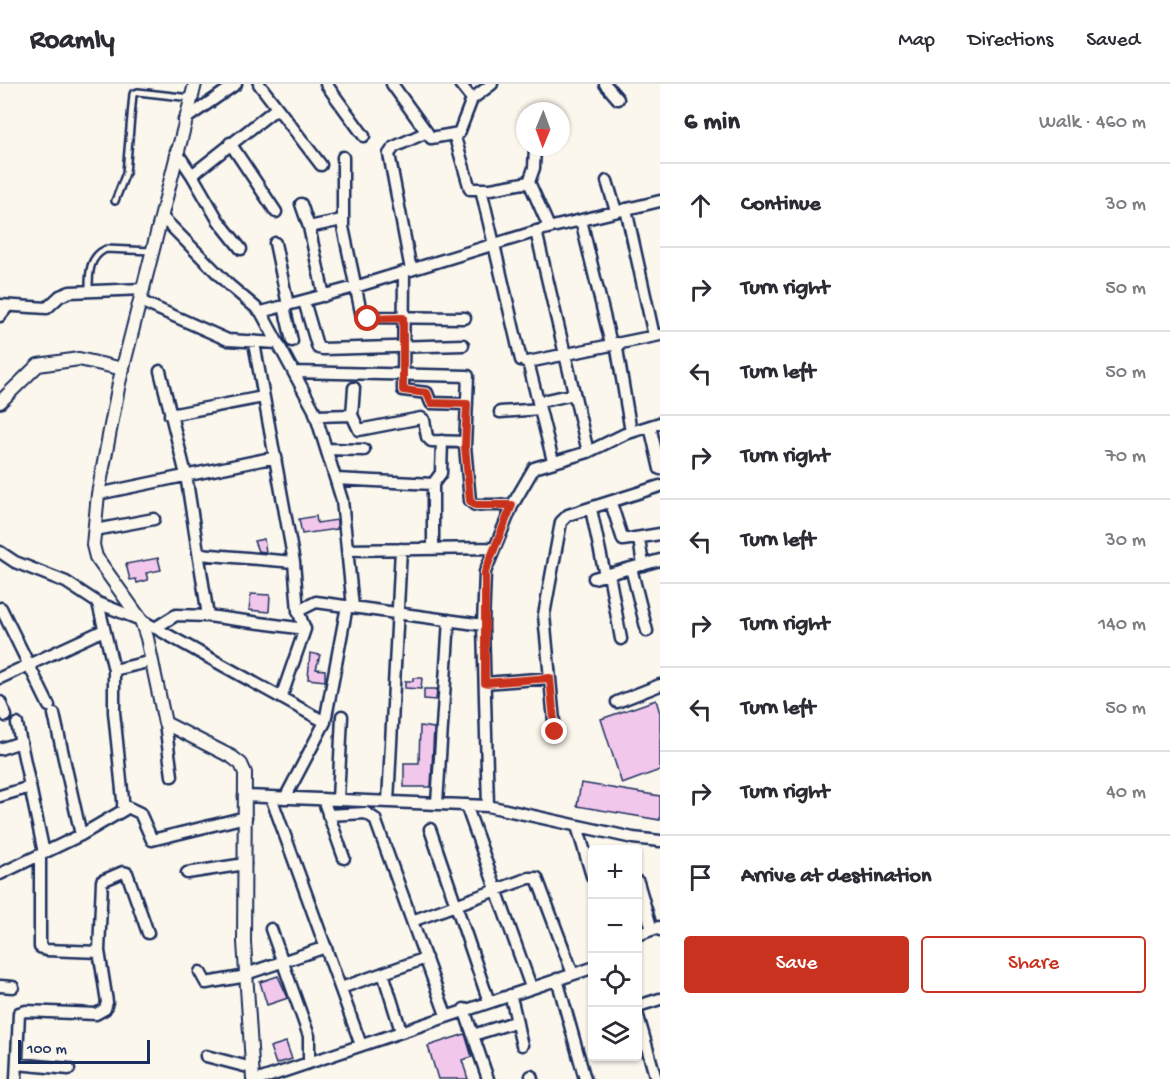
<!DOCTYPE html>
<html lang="en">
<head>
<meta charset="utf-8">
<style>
  :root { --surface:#fff; --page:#f2f2f3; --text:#2b2b33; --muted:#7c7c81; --line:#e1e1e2; --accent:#c8321e }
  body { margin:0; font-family:"Gochi Hand",sans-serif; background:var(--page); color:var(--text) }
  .controls { position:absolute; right:18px; bottom:18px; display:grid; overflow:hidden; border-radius:6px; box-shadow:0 2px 4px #0004 }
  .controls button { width:54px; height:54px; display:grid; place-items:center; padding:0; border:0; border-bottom:2px solid var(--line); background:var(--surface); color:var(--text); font:30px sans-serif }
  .compass { position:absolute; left:516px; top:18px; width:54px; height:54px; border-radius:50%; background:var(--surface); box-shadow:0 2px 4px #0004; rotate:181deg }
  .scale { position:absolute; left:18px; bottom:15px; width:132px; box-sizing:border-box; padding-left:6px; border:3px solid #1b2f5e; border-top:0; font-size:16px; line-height:21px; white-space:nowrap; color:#1b2f5e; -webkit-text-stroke:4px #fbf7ec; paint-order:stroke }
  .stop { position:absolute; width:18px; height:18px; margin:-14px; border:4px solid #c8321e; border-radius:50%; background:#fff }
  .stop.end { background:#c8321e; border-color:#fff; box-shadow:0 2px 6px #0008 }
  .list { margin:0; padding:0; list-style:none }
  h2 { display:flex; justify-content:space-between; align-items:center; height:78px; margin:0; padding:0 24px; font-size:26px }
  h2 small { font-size:20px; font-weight:400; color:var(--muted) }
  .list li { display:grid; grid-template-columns:39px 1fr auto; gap:18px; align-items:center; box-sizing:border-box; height:84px; padding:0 24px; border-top:2px solid var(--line) }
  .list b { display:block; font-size:22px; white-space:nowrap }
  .list em { font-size:20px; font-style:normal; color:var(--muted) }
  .actions { display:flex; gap:12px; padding:18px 24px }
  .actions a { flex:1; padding:14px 0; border:2px solid var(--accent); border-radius:6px; text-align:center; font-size:21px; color:var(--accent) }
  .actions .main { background:var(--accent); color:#fff }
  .icon { flex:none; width:33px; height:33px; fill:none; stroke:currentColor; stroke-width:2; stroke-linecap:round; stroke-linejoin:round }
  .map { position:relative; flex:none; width:660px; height:995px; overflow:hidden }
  header { display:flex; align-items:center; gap:36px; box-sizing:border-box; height:84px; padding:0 30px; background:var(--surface); border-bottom:2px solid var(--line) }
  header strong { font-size:28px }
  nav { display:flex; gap:33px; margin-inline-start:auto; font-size:21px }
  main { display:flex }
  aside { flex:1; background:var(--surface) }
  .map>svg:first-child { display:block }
</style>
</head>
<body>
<header>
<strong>Roamly</strong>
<nav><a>Map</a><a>Directions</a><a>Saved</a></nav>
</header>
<main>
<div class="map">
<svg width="660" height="995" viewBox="0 0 660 995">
  <rect width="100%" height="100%" fill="#fbf7ec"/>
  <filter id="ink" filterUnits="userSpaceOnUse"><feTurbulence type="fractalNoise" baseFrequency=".0167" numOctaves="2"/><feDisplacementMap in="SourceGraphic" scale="12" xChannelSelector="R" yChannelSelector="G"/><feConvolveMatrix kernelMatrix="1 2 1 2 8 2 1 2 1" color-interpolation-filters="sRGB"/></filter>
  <g filter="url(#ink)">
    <path fill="#f2c7ec" stroke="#1b2f5e" stroke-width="1.5" d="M 316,432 L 317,439 L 337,436 L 337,445 L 302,450 L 299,435 Z
      M 264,455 L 266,468 L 258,467 L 254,457 Z
      M 158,474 L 161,486 L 146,489 L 148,496 L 137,499 L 136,495 L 130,496 L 126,480 Z
      M 251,510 L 270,511 L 269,528 L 249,526 Z
      M 310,569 L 320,571 L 316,585 L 325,586 L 325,597 L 308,595 Z
      M 413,594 L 422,594 L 421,605 L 405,604 L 405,597 L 413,597 Z
      M 424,605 L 437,605 L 436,616 L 424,615 Z
      M 656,616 L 660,629 L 660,686 L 622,700 L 601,635 Z
      M 420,642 L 434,644 L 431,703 L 404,703 L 404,679 L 419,679 Z
      M 581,699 L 660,712 L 660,736 L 577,722 Z
      M 278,892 L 288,914 L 267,921 L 260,898 Z
      M 465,950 L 472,973 L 462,976 L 468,995 L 438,995 L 428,962 Z
      M 286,958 L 292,975 L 276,980 L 270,963 Z"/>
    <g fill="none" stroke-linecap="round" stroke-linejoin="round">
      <defs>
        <path id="service" d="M 115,117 L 126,89 L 133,10 L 138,8 L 191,14
          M 89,208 C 89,191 88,173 106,165 L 152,167"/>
        <path id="minor" d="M 259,0 L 321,81
          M 326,0 L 364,52
          M 392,0 L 431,54 L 459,49 L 472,15 L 492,0
          M 460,0 L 472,15
          M 605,0 L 618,15
          M 184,36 L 236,0
          M 454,50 L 470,105 L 491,105 L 529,98 L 549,143
          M 230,59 L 276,128
          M 176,67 L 192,91
          M 343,73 L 343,143 L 362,233 L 465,234
          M 607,97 L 616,127
          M 529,98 L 534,84 L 535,63
          M 481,105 L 521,276 L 528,278 L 660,251
          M 301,120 L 309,143 L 324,212
          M 626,125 L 654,252
          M 162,133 L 229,201 L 261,228 L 314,326 L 342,416 L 353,523
          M 581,136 L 611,260
          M 309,143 L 342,136
          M 536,147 L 588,368
          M 275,159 L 288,221
          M 241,165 L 218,136 L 192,91 L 277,24
          M 411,186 L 389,70 L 394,63 L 427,48
          M 404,188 L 403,306 L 427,309 L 431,319 L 467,320
          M 140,217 L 228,256 L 278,259
          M 304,217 L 316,258 L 318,264 L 323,265 L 463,261
          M 0,221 L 47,224 L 60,212 L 70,208 L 144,205
          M 284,222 L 292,257
          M 261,228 L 355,203 L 544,145 L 660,117
          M 0,232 L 8,222
          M 254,259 L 294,478 L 298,527 L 305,545 L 281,614
          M 616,259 L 631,348
          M 528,278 L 553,377
          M 160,287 L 186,391 L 208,532
          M 294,288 L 468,292 L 465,362 L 470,417 L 475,421 L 512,421
          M 538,318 L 574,310
          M 500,328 L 540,325
          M 170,331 L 263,313
          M 352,331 L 354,304
          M 316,332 L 352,331 L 359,346 L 421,334 L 424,336 L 427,353 L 431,357 L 465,358
          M 650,342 L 660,385
          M 326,365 L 364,366
          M 336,395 L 433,400 L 433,465
          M 433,400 L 441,389 L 442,357
          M 98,410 L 276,373
          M 611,419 L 623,456 L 660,450
          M 591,425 L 605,491
          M 95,446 L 154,435
          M 639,455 L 643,481
          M 347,466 L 494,464
          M 0,468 L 15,478 L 66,498 L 98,519 L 141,536 L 325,638
          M 199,470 L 294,478
          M 631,484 L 647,547
          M 609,490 L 621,555
          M 594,494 L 660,476
          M 1,524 L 49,622
          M 298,527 L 316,518 L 483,541
          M 155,544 L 176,531 L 208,532 L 305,545
          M 114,586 L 152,577
          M 0,594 L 104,546
          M 485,599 L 550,594
          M 0,618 L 6,632
          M 617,618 L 660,601
          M 54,630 L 81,751
          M 165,639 L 172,692
          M 17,640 L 44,769
          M 555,648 L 544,531 L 561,438 L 568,431 L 660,402
          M 0,665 L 21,658
          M 0,712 L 30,703
          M 244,712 L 488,722 L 633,754 L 660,757
          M 271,713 L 361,961
          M 285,714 L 325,638 L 347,522
          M 323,715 L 344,774
          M 338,716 L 342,632
          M 388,718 L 401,465
          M 437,719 L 449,536
          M 123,721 L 140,729 L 152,756 L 246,733
          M 466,721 L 531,903
          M 488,722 L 483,541 L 485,488 L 513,420 L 534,384 L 588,368 L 625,350 L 660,339
          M 328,731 L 366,729 L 375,735 L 446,931
          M 577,742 L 592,792
          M 430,745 L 489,918
          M 40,771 L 40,863 L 46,866 L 99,868
          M 187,789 L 245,780
          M 0,790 L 81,751 L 124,726 L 114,628 L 114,586 L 98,519
          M 638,798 L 652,846
          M 412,837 L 529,794 L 537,794 L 573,890
          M 271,845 L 309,952 L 309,979
          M 638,851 L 659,843 L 660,846
          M 200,888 L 206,899 L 247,892
          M 383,889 L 401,947
          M 246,890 L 326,863
          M 557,895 L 585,995
          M 0,902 L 13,903
          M 341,904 L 426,874
          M 510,911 C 516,928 517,944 522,961
          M 638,922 L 660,915
          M 464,925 L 488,995
          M 638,932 L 656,995
          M 473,951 L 515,938
          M 206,972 L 252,984
          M 17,980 L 69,985
          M 531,992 L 532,995
          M 16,995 L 19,929 L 26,927 L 96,930 L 105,925 L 107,918 L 99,867 L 102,797 L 123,788 L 127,789 L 148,849
          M 261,995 L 592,884"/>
        <path id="tertiary" d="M 195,0 L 119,299 L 98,410 L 93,461 L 96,473 L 141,536 L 147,554 L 165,639 L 232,673 L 241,680 L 245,689 L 244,858 L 253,995
          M 0,318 L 38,281 L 79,275 L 123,285"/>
      </defs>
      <use href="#service" stroke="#1b2f5e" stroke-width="10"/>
      <use href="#minor" stroke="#1b2f5e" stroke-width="15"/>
      <use href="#tertiary" stroke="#1b2f5e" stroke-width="16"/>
      <use href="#service" stroke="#fbf7ec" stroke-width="5"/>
      <use href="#minor" stroke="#fbf7ec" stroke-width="10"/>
      <use href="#tertiary" stroke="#fbf7ec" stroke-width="12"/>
    </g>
  </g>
  <g fill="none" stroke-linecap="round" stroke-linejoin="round" filter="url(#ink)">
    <path stroke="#c8321e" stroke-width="8" d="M 368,235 L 403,234 L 403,306 L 427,309 L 431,319 L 467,320 L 465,362 L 470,417 L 475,421 L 512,421 L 485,488 L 485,599 L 550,594 L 555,648"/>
  </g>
</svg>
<div class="controls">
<button>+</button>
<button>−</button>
<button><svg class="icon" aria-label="locate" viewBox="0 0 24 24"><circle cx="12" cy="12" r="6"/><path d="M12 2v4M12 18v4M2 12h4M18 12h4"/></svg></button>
<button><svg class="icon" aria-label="layers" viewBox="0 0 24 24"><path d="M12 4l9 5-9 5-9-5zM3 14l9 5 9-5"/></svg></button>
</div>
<svg class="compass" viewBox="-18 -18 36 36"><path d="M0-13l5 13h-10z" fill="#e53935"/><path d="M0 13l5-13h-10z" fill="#7c7c81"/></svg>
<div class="scale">100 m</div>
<div class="stop" style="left:368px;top:235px"></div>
<div class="stop end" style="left:555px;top:648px"></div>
</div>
<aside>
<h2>6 min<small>Walk · 460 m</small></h2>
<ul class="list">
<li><svg class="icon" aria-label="ahead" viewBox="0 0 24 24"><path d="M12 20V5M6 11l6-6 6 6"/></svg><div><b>Continue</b></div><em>30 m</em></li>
<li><svg class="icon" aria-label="right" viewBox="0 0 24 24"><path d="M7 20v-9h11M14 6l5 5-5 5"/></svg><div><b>Turn right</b></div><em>50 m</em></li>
<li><svg class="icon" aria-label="left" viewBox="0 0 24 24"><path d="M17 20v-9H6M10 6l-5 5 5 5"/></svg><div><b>Turn left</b></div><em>50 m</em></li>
<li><svg class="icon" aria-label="right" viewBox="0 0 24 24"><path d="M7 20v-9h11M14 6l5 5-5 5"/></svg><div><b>Turn right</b></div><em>70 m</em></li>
<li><svg class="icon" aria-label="left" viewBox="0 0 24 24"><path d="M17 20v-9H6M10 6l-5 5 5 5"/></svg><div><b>Turn left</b></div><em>30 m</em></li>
<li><svg class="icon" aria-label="right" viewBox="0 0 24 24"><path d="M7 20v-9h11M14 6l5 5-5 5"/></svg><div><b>Turn right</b></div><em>140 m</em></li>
<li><svg class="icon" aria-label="left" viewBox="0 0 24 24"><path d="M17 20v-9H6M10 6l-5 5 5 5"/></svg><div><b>Turn left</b></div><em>50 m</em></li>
<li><svg class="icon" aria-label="right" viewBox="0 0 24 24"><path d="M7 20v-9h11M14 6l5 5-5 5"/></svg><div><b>Turn right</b></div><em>40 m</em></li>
<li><svg class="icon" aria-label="arrive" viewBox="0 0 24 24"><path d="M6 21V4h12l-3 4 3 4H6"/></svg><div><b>Arrive at destination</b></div></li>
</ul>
<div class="actions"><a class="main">Save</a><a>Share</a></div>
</aside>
</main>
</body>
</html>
